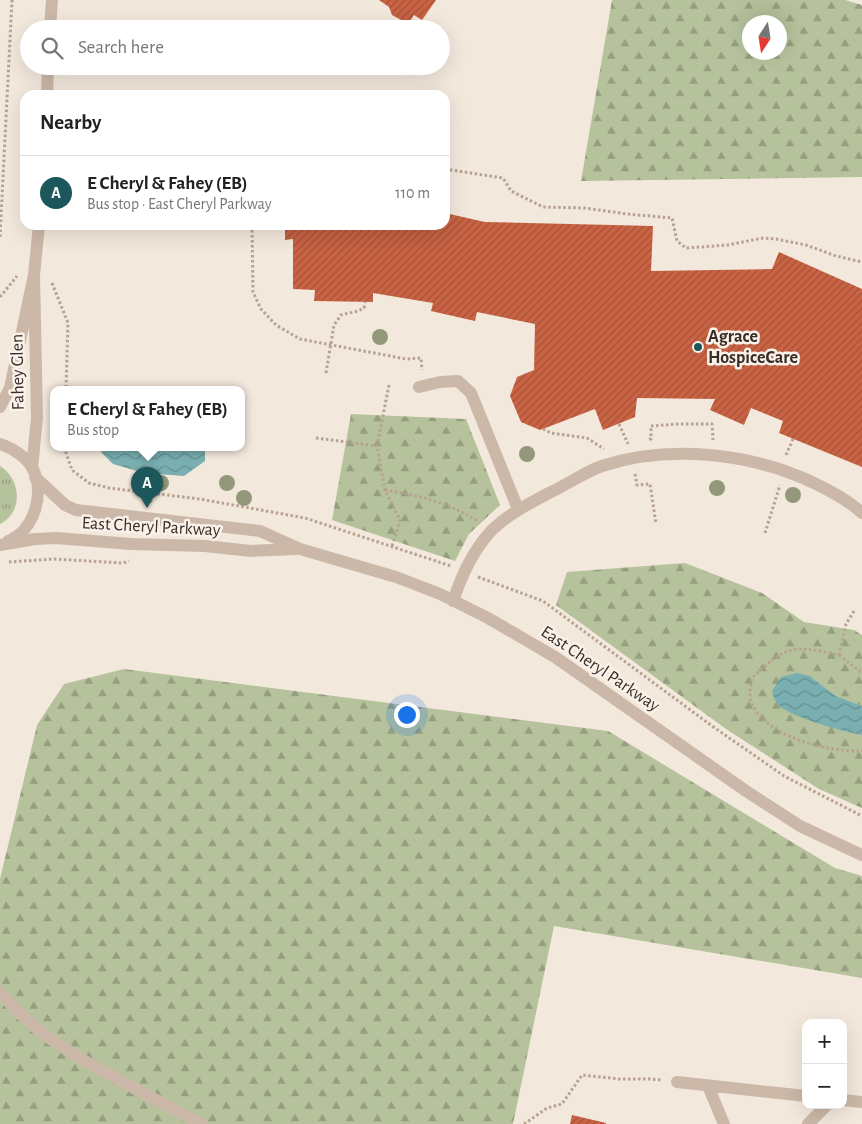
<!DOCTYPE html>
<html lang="en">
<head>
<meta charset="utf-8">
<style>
  :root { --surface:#fff; --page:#f6f6f6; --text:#222; --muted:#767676; --line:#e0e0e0; --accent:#1c575b }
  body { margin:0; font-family:"Alegreya Sans",sans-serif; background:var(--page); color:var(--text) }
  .controls { position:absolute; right:15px; bottom:15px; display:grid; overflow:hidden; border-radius:10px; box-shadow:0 5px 20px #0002 }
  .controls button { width:45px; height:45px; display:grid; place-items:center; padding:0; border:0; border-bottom:1px solid var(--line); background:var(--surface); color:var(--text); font:25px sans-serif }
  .compass { position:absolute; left:742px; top:15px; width:45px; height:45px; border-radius:50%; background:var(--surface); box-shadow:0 5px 20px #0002; rotate:192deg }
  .you { position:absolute; left:406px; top:714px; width:18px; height:18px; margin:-12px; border:4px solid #fff; border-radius:50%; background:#1a73e8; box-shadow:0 0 0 8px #1a73e833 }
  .badge { display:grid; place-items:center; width:32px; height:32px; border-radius:50%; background:var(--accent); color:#fff; font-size:16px; font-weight:700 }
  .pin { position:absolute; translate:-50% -41px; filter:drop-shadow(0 1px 2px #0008) }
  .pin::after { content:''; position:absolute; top:26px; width:18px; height:15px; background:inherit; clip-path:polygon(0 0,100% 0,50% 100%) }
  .popup { position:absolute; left:50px; top:386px; width:195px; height:65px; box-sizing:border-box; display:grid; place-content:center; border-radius:10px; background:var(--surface); filter:drop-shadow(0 1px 4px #0005); font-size:16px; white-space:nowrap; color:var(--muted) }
  .popup b { font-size:19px; color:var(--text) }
  .popup::after { content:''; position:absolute; left:50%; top:100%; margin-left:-10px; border:10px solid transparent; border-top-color:var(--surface) }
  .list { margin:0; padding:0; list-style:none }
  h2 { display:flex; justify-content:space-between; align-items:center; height:65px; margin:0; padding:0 20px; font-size:21px }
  h2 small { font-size:16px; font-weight:400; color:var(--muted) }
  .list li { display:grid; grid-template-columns:32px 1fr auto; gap:15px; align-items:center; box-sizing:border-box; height:75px; padding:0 20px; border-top:1px solid var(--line) }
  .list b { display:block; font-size:19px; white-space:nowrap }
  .list p { margin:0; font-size:16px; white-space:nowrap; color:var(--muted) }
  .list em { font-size:16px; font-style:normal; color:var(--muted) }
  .icon { flex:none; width:28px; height:28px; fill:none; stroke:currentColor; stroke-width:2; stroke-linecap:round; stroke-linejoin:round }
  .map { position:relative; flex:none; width:862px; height:1124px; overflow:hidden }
  .search { position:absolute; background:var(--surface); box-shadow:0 5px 20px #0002; left:20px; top:20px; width:430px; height:55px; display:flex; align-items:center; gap:12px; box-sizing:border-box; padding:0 18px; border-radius:28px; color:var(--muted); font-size:19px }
  .panel { position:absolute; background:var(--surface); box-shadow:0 5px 20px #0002; left:20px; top:90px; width:430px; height:140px; border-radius:15px }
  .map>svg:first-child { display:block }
</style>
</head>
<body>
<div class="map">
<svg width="862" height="1124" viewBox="0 0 862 1124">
  <defs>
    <pattern id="grass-tufts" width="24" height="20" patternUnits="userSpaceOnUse" patternTransform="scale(1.25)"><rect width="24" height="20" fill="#b6c29c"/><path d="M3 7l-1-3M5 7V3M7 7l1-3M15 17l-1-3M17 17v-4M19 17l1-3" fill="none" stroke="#959e7f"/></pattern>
    <pattern id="forest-firs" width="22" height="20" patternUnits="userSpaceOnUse" patternTransform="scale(1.25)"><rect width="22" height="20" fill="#b6c29c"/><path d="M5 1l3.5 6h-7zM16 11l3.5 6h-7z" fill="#959e7f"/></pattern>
    <pattern id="water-waves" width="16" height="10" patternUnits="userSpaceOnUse" patternTransform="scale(1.25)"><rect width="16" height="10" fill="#7aafb1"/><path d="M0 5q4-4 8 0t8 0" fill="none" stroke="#658f90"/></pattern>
    <pattern id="building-hatch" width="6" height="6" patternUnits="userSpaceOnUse" patternTransform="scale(1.25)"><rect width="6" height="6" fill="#c96344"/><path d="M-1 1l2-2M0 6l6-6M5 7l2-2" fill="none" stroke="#a45239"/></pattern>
  </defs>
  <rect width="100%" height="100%" fill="#f3e8dc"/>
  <path fill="url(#grass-tufts)" d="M 0,466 C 21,479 24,512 0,524 Z"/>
  <path fill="url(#forest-firs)" fill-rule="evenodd" d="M 612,0 L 845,0 L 862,5 L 862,177 L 581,181 ZM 750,22 L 780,22 L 780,52 L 750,52 Z
    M 351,414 L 466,419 L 500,505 L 469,534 L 455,561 L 332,520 Z
    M 685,563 L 762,593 L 804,622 L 854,630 L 862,635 L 862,706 L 836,696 L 810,676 L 845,731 L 862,735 L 862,808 L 819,789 L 726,729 L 556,605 L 567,572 Z
    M 124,669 L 608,731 L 835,868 L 862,876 L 862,978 L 554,926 L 513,1124 L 0,1124 L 0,879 L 37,725 L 64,684 Z"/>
  <path fill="url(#water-waves)" d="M 101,447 L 205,447 L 205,461 L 184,476 L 144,473 L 113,464 L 101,452 Z
    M 797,673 L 810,676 L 836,696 L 862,706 L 862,735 C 845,732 784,716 776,702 C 774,699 773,695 772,691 L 781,677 Z"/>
  <path fill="url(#building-hatch)" d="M 379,0 L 436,0 L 422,20 L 414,15 L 410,21 L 403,21 L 392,15 L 389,7 Z
    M 445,213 L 485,222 L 653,226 L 651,271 L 772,269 L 779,252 L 862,289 L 862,467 L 779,433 L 783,421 L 751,408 L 744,425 L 710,410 L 715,399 L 637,398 L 635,417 L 603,430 L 595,409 L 540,430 L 521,422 L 510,396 L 517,377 L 534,370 L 535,324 L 477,312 L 475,321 L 431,311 L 433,303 L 373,293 L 373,302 L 314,301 L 315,290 L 293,289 L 293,239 L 285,240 L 285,225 L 445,225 Z
    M 572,1115 L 606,1123 L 606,1124 L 570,1124 Z"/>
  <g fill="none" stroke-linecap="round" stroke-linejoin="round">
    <path stroke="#b7a292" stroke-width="3" stroke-dasharray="2.5 2.5" stroke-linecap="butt" d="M 445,169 L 503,178 L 511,191 L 543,207 L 585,208 L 627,214 L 672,218 L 677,241 L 686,248 L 728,245 L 763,238 L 776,239 L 806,245 L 836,256 L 862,262
      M 252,225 L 253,292 L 261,309 L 276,325 L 300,339 L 406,359 L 421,358 L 422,370
      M 0,237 L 12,0
      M 52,283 L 68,323 L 66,389
      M 0,297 L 17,276
      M 326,373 L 334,325 L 341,315 L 358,311 L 364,308 L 365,302
      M 389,385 L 377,446 L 385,490 L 400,520 L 392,546
      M 619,424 L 628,444
      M 543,429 L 551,433 L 587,438 L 604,449
      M 316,438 L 377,446
      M 649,439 L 651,439 L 651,426 L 678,424 L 712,424 L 713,440
      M 64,447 L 72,470 L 89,483 L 109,488 L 200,499 L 305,518 L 451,566
      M 786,455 L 793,439
      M 635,474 L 637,485 L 650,484 L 656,524
      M 385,490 C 418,495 450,503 479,522
      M 139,492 L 152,502
      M 765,533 L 780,485
      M 9,562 L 54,559 L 123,563 L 129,561
      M 478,577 L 543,601 L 712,726 L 784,776 L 862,816
      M 854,611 L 846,624 L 839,655 C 792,645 786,645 751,679 C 751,685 749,694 750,699 C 762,737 828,752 862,751
      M 839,655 L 862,673
      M 524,1124 L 547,1108 L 562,1104 L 582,1075 L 619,1079 L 649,1079 L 663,1080"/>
    <path stroke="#cbb8a8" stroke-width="12" d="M 50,29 L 52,0
      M 47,95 L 48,66
      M 419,387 L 440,382 L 458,381 L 471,393 L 518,509
      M 0,407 L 10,388 L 34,275 L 39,225
      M 0,444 C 12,448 27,457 33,469 C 45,494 34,531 8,541
      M 32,468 L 37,418 L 34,275
      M 35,477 L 65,505 L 76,510 L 260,531 L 300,549 L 396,577 L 440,594 L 488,618 L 555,657 L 746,791 L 800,826 L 862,855
      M 0,545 L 35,539 L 56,538 L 131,544 L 205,546 L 251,551 L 296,549
      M 453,601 C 462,575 472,552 491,531 C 508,514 530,503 551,492 C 568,484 585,472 602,466 C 669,444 751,453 814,483 C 831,491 848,500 862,513
      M 0,992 C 33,1033 78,1058 123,1082 C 149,1096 175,1110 201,1124
      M 677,1082 L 806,1096
      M 708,1086 L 724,1124
      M 843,1100 L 862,1102
      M 808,1124 L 827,1105"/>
  </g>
  <g fill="#94987b">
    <circle cx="380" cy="337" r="8"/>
    <circle cx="527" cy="454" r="8"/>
    <circle cx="161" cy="483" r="8"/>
    <circle cx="227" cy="483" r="8"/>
    <circle cx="717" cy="488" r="8"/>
    <circle cx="793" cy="495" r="8"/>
    <circle cx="244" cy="498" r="8"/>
  </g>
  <circle fill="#1c575b" stroke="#faf2e9" stroke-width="2" cx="698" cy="347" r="5"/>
  <g text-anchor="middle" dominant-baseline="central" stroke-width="5" stroke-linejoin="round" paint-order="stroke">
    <g font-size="18" font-weight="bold" fill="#382d28" stroke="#faf2e9" text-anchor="start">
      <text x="708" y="337">Agrace<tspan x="708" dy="21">HospiceCare</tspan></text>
    </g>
    <g font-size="18" fill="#382d28" stroke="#faf2e9">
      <text transform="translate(18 372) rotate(-91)">Fahey Glen</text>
      <text transform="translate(151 527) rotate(3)">East Cheryl Parkway</text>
      <text transform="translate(600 669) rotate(34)">East Cheryl Parkway</text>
    </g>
  </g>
</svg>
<div class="controls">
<button>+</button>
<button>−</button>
</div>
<svg class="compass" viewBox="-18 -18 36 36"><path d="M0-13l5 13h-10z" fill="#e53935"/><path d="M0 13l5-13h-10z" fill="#767676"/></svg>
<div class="you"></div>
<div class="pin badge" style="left:147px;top:508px">A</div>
<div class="popup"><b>E Cheryl &amp; Fahey (EB)</b>Bus stop</div>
<div class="search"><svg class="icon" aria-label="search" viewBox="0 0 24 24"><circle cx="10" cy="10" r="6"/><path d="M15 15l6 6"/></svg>Search here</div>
<section class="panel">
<h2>Nearby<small></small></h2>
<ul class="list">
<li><span class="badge">A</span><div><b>E Cheryl &amp; Fahey (EB)</b><p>Bus stop · East Cheryl Parkway</p></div><em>110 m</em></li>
</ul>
</section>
</div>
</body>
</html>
